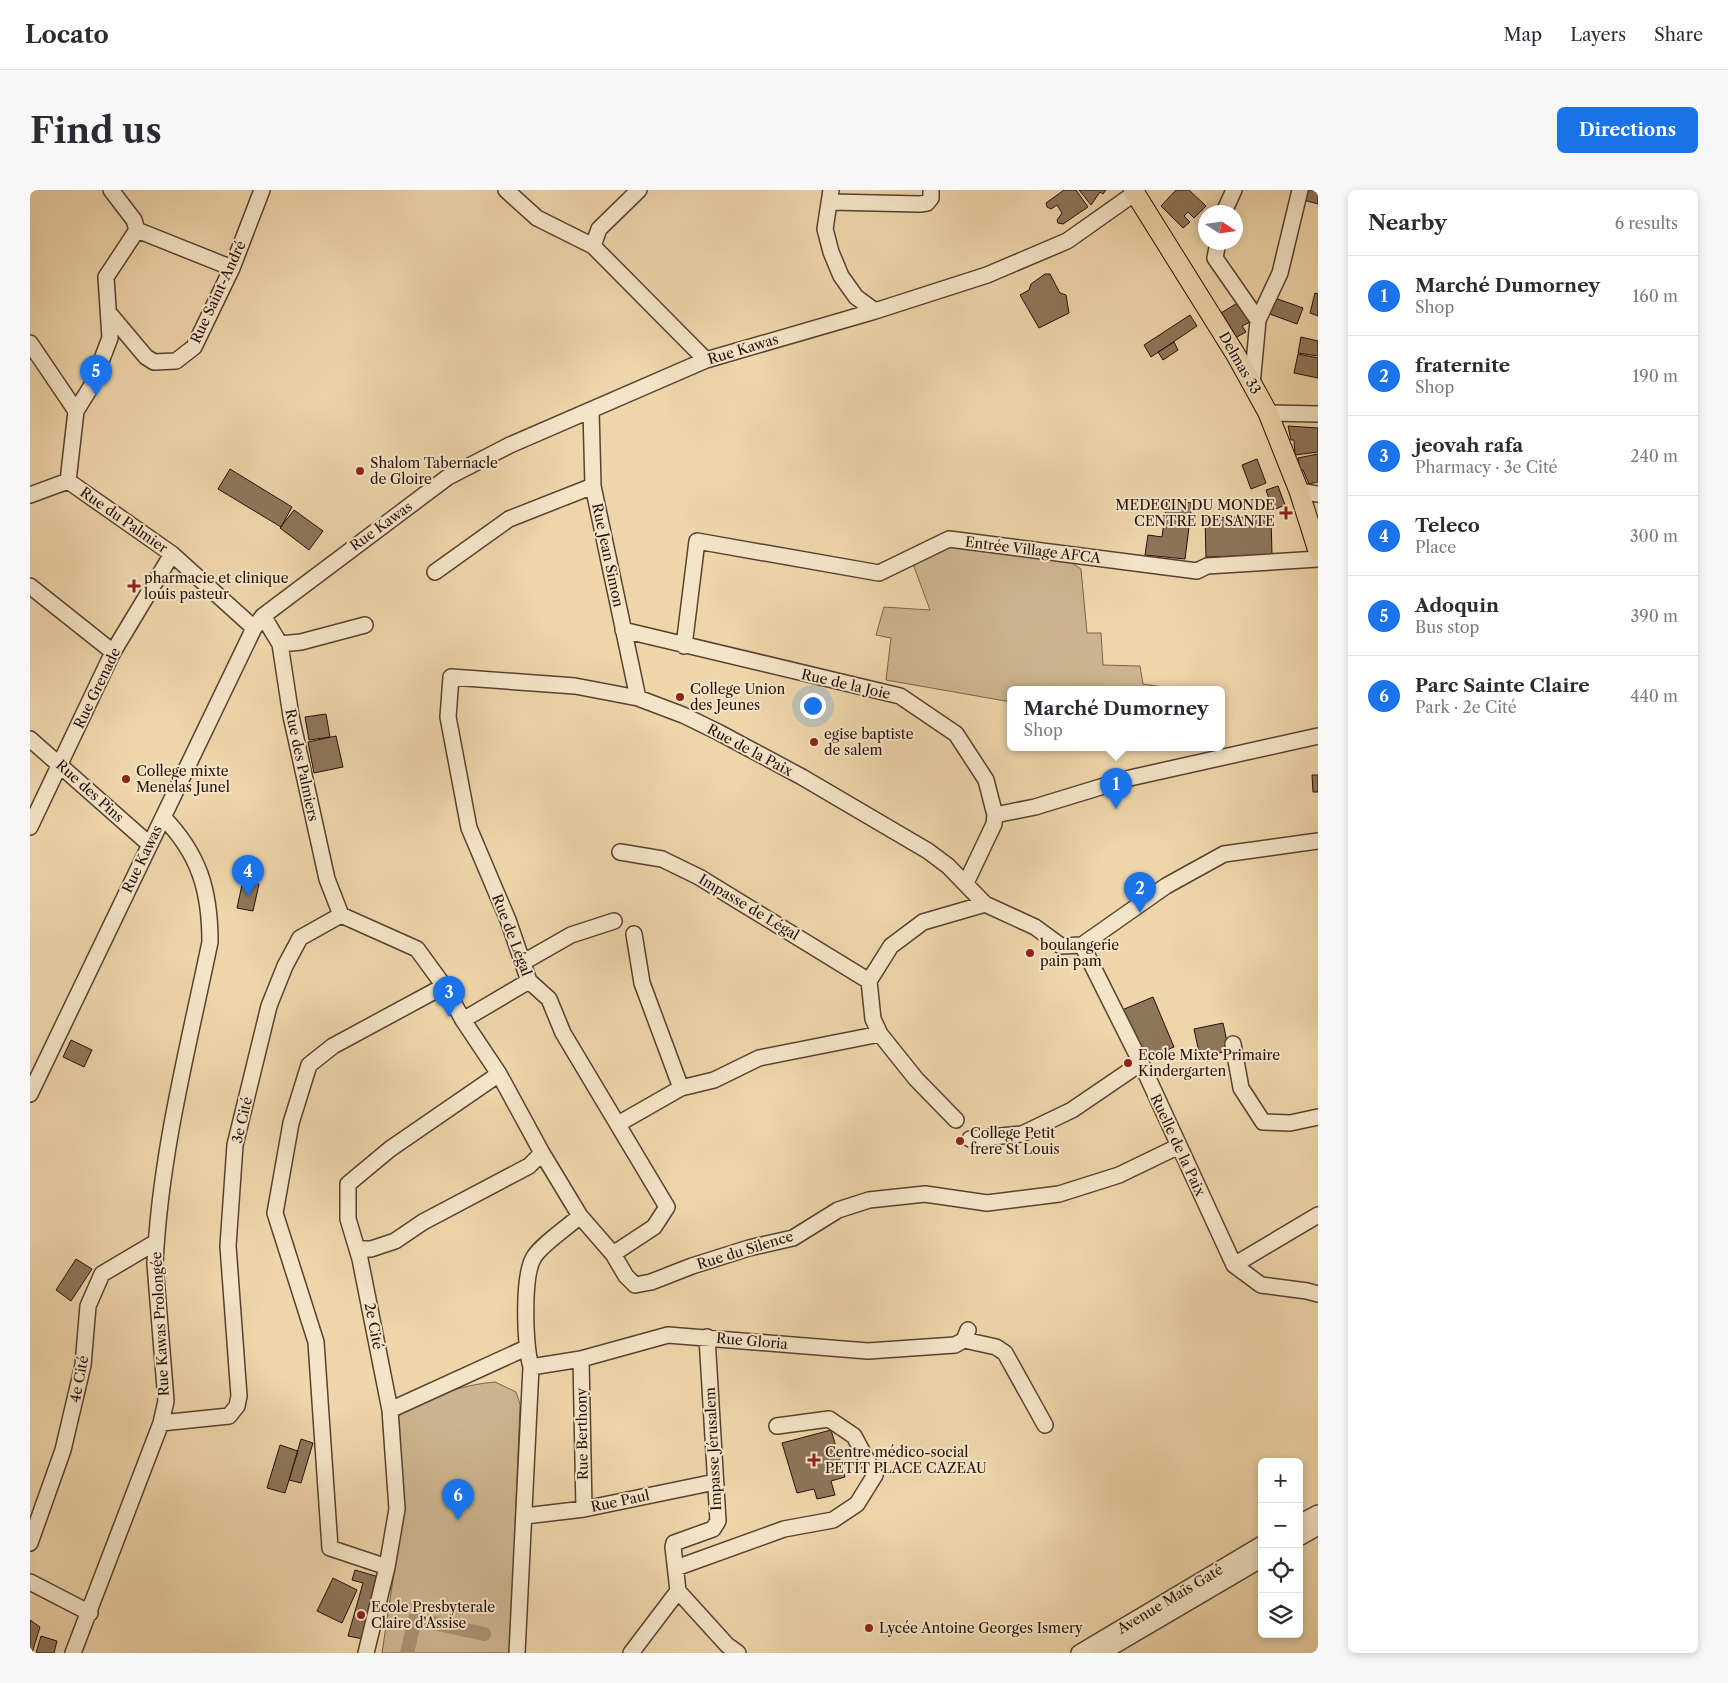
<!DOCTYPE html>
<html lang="en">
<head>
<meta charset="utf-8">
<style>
  :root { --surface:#fff; --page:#f7f7f7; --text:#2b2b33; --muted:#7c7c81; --line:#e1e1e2; --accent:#1a73e8 }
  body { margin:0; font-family:"Libre Caslon Text",serif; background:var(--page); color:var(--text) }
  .controls { position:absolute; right:15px; bottom:15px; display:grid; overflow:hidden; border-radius:8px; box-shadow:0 2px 8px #0003 }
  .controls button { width:45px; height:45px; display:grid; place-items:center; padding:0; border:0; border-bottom:1px solid var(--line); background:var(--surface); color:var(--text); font:25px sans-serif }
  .compass { position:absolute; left:1168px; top:15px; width:45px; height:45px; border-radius:50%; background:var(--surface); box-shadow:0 2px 8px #0003; rotate:102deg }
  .you { position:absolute; left:782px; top:515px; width:18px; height:18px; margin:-12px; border:4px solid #fff; border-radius:50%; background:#1a73e8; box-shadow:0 0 0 8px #1a73e833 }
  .badge { display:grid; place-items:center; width:32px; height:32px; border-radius:50%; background:var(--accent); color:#fff; font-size:16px; font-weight:700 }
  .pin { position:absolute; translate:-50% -41px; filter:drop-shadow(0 1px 2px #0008) }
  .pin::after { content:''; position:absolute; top:26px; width:18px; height:15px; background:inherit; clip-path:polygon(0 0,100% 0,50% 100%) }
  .popup { position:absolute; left:977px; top:496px; width:218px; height:65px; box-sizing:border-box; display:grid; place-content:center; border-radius:8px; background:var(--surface); filter:drop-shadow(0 1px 4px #0005); font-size:16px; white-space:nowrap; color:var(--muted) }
  .popup b { font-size:19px; color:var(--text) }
  .popup::after { content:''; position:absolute; left:50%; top:100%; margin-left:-10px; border:10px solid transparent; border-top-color:var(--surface) }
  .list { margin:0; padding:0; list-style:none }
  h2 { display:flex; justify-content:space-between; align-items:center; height:65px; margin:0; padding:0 20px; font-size:21px }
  h2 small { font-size:16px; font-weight:400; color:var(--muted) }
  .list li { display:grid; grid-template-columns:32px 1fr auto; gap:15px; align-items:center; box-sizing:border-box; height:80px; padding:0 20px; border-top:1px solid var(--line) }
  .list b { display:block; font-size:19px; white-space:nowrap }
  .list p { margin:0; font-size:16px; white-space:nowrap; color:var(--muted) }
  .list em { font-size:16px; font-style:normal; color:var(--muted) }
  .icon { flex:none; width:28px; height:28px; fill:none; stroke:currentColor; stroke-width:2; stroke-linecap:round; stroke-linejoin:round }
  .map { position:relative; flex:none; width:1288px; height:1463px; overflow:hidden; border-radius:8px }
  header { display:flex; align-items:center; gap:30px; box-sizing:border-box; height:70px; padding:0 25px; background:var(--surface); border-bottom:1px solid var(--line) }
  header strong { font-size:24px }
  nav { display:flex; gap:28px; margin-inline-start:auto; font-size:18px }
  .intro { display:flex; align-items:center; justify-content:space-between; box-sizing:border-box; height:120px; padding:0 30px }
  h1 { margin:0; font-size:35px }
  .button { padding:12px 22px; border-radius:8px; background:var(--accent); color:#fff; font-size:18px; font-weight:700 }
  main { display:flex; gap:30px; padding:0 30px }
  aside { flex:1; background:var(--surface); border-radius:8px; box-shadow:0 2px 8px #0003 }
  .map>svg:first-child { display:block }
</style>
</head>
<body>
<header>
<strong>Locato</strong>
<nav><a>Map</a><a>Layers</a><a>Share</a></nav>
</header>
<div class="intro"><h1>Find us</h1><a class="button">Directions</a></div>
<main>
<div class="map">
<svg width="1288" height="1463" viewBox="0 0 1288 1463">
  <rect width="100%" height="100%" fill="#eed5aa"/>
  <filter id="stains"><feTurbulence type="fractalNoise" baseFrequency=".004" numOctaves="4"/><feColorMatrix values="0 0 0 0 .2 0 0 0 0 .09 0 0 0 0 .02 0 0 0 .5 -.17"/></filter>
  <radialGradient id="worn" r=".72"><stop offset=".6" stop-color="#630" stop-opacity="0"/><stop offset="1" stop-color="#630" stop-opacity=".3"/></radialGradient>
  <path fill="#ccb48e" stroke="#79624a" d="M 922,355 L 1042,373 L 1051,379 L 1057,443 L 1071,443 L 1073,475 L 1110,476 L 1113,494 L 1154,500 L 981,500 L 981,512 L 856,490 L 861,448 L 846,445 L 854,417 L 900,420 L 883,374 Z
    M 465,1192 L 486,1202 L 490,1214 L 480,1463 L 352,1463 L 373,1322 L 367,1227 C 397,1208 429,1195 465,1192 Z"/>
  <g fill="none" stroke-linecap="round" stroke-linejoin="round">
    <path stroke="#aa9272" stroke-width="14" d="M 377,1463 L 385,1429 L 454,1444"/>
  </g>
  <path fill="#8e765b" stroke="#261006" d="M 1034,0 L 1046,0 L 1058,17 L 1033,34 L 1028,33 L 1027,30 L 1032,23 L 1027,15 L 1021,19 L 1017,17 L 1016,13 Z
    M 1049,0 L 1076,0 L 1073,4 L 1070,2 L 1061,15 Z
    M 1146,0 L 1159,0 L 1176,16 L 1164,28 L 1158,22 L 1154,26 L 1160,32 L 1153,38 L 1131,16 Z
    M 1274,0 L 1288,0 L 1288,14 L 1270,9 Z
    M 1015,84 L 1020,84 L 1030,103 L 1036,105 L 1039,123 L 1009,138 L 990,105 L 999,100 L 1001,94 Z
    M 1285,103 L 1288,104 L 1288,126 L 1280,123 Z
    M 1242,107 L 1273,118 L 1267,134 L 1237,123 Z
    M 1209,112 L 1220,132 L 1212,136 L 1216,142 L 1205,148 L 1191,123 Z
    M 1160,125 L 1167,136 L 1121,167 L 1114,155 Z
    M 1271,147 L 1288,151 L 1288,166 L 1268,163 Z
    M 1144,152 L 1148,160 L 1133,170 L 1128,162 Z
    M 1268,164 L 1288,168 L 1288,188 L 1264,183 Z
    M 1258,236 L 1288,238 L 1288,262 L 1265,265 L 1264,250 L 1261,250 Z
    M 1288,264 L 1288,292 L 1279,294 L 1273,280 L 1270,281 L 1268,268 Z
    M 1227,269 L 1236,293 L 1221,299 L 1212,275 Z
    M 200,279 L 262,317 L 251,337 L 188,299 Z
    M 1248,296 L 1255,315 L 1243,320 L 1236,300 Z
    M 1137,310 L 1162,313 L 1155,369 L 1115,365 L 1118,345 L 1132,347 Z
    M 264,320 L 293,341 L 279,360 L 250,338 Z
    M 1241,326 L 1242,365 L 1176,367 L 1175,328 Z
    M 296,524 L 300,547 L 279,550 L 275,527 Z
    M 306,546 L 313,577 L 284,583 L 278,552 Z
    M 1282,585 L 1288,585 L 1288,602 L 1283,602 Z
    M 213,690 L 229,694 L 223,721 L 207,718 Z
    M 1123,807 L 1144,857 L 1113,870 L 1092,820 Z
    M 1193,833 L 1199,861 L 1170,867 L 1164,839 Z
    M 41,850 L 62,860 L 54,877 L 33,867 Z
    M 46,1069 L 62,1079 L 41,1111 L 26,1100 Z
    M 801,1240 L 815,1287 L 801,1291 L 805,1305 L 787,1309 L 784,1299 L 767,1303 L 752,1253 Z
    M 271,1249 L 283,1253 L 271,1293 L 259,1290 Z
    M 250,1255 L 268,1261 L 255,1303 L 237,1298 Z
    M 325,1380 L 349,1387 L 333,1449 L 318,1446 L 333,1393 L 322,1390 Z
    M 303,1388 L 327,1400 L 312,1433 L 287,1421 Z
    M 0,1430 L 10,1437 L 2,1463 L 0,1463 Z
    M 11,1446 L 27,1451 L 24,1463 L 6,1463 Z"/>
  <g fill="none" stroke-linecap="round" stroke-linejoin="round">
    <defs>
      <path id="minor" d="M 81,0 L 104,30 L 107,40 L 76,87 L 80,148 L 62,195 L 46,221 L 38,291 L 142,364 L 224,438
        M 476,0 L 507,28 L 563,56 L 676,170
        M 801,0 L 795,39 L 801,62 L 811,86 L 826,107 L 845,121
        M 801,12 L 890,14 L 897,13 L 901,8 L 901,0
        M 1194,22 L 1204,0
        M 107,40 L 202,78
        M 1188,52 L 1185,68 L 1228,130
        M 563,56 L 569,39 L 609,0
        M 79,123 L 116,167 L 124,172 L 146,171 L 164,157 L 202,78 L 232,0
        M 0,153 L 46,221
        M 1222,195 L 1228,130 L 1250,83 L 1270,0
        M 561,220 L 563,296 L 608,508
        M 1238,223 L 1288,224
        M 1269,301 L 1288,304
        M 0,305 L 38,291
        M 405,382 L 479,329 L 563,296
        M 0,396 L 83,462
        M 233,426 L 250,454 L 261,526 L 297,689 L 311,725
        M 593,440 L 870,506 L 926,544 L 956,590 L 965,625 L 964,634 L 936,693
        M 250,454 L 271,452 L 335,435
        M 654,456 L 667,351 L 849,383 L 919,349 L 1167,381 L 1177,376 L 1288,369
        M 0,549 L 119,654
        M 965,625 L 1005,617 L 1100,588 L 1288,546
        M 0,637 L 83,462 L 142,364
        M 590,662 L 632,669 L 669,687 L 839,791
        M 604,744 L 612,793 L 651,898
        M 1052,755 L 1111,873 L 1204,1075 L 1231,1095 L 1277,1101 L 1288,1104
        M 1052,755 L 1136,696 L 1194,664 L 1288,651
        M 492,773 L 541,745 L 584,731
        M 433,830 L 499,791
        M 850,844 L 886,889 L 926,930
        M 1203,854 L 1211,898 L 1233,932 L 1260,933 L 1288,927
        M 0,904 L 224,438 L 233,426 L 418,287 L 480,255 L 676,170 L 845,121 L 957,85 L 1037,51 L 1105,3
        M 588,934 L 651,898 L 684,890 L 729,868 L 850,844 L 843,829 L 839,791 L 861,756 L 893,732 L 955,714 L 1005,737 L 1031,756 L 1052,755
        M 940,949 L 992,944 L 1042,920 L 1111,873
        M 327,1059 L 341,1059 L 365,1051 L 393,1032 L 499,976 L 512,963
        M 583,1064 L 624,1037 L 637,1017 L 533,843 L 519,809 L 499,791 L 478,730 L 439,638 L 418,527 L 421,487 L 545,496 L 608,508 L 653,525 L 688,542 L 772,587 L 898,661 L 918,676 L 955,714
        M 1204,1075 L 1288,1025
        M 934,1150 L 966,1157 L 975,1163 L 1015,1235
        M 551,1169 L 554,1319
        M 501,1177 L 551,1169 L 638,1145 L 838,1161 L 925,1155 L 934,1150 L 938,1140
        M 360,1220 L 496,1158
        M 131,1233 L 199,1226 L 207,1216 L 209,1206 L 198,1056 L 205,955 L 239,816 L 255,776 L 270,748 L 311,725 L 387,759 L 414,796 L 433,830 L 469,884 L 512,963 L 550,1026 L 583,1064 L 596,1086 L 605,1095 L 621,1092 L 662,1076 L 719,1058 L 763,1048 L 808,1020 L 839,1010 L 895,1004 L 957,1013 L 1029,1004 L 1089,985 L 1149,956
        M 495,1326 L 554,1319 L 685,1292
        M 1269,1333 L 1288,1323
        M 1269,1348 L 1288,1337
        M 0,1353 L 33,1260 L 53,1175 L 58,1116 L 72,1084 L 126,1052
        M 357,1377 L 300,1358 L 286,1152 L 245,1023 L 261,933 L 279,875 L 303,856 L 414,796
        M 646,1378 L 754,1339 L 803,1330 L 827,1314 L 845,1285 L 824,1246 L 799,1229 L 747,1236
        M 0,1392 L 60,1423
        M 648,1401 L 643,1357 L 644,1353 L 683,1339 L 688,1331 L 677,1147
        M 43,1463 L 131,1233 L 136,1211 L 125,1074 C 130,965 158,858 180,752 C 180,700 169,664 133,627
        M 336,1463 L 357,1377 L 367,1319 L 360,1220 L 330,1069 L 318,1029 L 318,994 L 360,959 L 469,884
        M 487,1463 L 501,1177 C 495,1155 492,1086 504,1067 C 511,1055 539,1036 550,1026
        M 601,1463 L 648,1401 L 697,1455 L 708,1463
        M 1049,1463 L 1232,1354
        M 1072,1463 L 1232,1369"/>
      <path id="major" d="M 1103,0 L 1206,165 L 1238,223 L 1269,301 L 1288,361"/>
    </defs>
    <use href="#minor" stroke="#58412f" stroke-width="18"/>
    <use href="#major" stroke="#261006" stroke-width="21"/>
    <use href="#minor" stroke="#f4e4c8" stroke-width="15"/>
    <use href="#major" stroke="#eed5aa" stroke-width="19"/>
  </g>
  <g fill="#8f2418" stroke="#f4e4c8" stroke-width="2">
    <circle cx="330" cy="281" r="5"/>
    <path d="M1253.5 315.5h5v5h5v5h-5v5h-5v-5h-5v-5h5z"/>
    <path d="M101.5 388.5h5v5h5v5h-5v5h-5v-5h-5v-5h5z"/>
    <circle cx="650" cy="507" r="5"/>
    <circle cx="784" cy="552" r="5"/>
    <circle cx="96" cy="589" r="5"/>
    <circle cx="1000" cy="763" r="5"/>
    <circle cx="1098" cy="873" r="5"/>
    <circle cx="930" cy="951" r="5"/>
    <path d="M781.5 1262.5h5v5h5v5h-5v5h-5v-5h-5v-5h5z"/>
    <circle cx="331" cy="1425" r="5"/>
    <circle cx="839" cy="1438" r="5"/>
  </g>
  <g text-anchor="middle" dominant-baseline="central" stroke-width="4" stroke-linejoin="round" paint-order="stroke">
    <g font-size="14" fill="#261006" stroke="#f4e4c8">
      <text transform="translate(188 102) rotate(-65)">Rue Saint-André</text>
      <text transform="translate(713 159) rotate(-17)">Rue Kawas</text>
      <text transform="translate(1210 173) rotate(60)">Delmas 33</text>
      <text transform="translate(94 330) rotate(35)">Rue du Palmier</text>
      <text transform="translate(351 336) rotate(-36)">Rue Kawas</text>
      <text transform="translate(1003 360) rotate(7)">Entrée Village AFCA</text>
      <text transform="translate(578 365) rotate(78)">Rue Jean Simon</text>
      <text transform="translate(816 494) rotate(13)">Rue de la Joie</text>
      <text transform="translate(67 498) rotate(-64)">Rue Grenade</text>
      <text transform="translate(720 560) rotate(28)">Rue de la Paix</text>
      <text transform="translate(272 575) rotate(78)">Rue des Palmiers</text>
      <text transform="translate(60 601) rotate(42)">Rue des Pins</text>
      <text transform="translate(112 669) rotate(-64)">Rue Kawas</text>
      <text transform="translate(719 717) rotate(31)">Impasse de Légal</text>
      <text transform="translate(482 745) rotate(69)">Rue de Légal</text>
      <text transform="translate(212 930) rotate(-77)">3e Cité</text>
      <text transform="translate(1148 955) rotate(65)">Ruelle de la Paix</text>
      <text transform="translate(715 1060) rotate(-17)">Rue du Silence</text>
      <text transform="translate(130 1134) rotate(-93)">Rue Kawas Prolongée</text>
      <text transform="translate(344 1136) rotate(79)">2e Cité</text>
      <text transform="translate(722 1151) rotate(5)">Rue Gloria</text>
      <text transform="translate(49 1189) rotate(-79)">4e Cité</text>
      <text transform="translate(552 1244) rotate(-91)">Rue Berthony</text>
      <text transform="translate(683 1259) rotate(-93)">Impasse Jérusalem</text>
      <text transform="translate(590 1311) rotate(-12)">Rue Paul</text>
      <text transform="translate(1140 1409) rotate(-31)">Avenue Maïs Gaté</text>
    </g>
    <g font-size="14" fill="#261006" stroke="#f4e4c8" text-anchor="start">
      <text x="340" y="273">Shalom Tabernacle<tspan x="340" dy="16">de Gloire</tspan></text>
      <text x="1245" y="315" text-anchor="end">MEDECIN DU MONDE<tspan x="1245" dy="16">CENTRE DE SANTE</tspan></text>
      <text x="114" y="388">pharmacie et clinique<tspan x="114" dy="16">louis pasteur</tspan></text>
      <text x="660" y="499">College Union<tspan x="660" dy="16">des Jeunes</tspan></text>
      <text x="794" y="544">egise baptiste<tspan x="794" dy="16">de salem</tspan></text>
      <text x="106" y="581">College mixte<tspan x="106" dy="16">Menelas Junel</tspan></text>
      <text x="1010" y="755">boulangerie<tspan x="1010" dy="16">pain pam</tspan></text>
      <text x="1108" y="865">Ecole Mixte Primaire<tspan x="1108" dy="16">Kindergarten</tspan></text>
      <text x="940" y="943">College Petit<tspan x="940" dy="16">frere St Louis</tspan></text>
      <text x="795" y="1262">Centre médico-social<tspan x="795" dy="16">PETIT PLACE CAZEAU</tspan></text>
      <text x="341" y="1417">Ecole Presbyterale<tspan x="341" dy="16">Claire d'Assise</tspan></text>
      <text x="849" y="1438">Lycée Antoine Georges Ismery</text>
    </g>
  </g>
  <rect width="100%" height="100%" filter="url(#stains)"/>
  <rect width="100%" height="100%" fill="url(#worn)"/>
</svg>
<div class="controls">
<button>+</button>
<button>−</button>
<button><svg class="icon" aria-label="locate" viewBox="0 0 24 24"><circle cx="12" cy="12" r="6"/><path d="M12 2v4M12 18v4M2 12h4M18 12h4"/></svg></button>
<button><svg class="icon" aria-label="layers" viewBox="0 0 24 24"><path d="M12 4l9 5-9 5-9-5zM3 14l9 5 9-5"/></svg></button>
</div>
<svg class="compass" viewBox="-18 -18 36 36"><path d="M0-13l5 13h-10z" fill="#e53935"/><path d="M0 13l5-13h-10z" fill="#7c7c81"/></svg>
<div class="you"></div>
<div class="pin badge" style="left:1086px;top:619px">1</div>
<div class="popup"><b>Marché Dumorney</b>Shop</div>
<div class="pin badge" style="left:1110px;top:723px">2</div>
<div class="pin badge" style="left:419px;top:827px">3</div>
<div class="pin badge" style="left:218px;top:706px">4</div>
<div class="pin badge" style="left:66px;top:206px">5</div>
<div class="pin badge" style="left:428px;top:1330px">6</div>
</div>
<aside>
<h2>Nearby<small>6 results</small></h2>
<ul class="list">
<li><span class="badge">1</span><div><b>Marché Dumorney</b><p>Shop</p></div><em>160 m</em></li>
<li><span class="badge">2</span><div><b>fraternite</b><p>Shop</p></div><em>190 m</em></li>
<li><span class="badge">3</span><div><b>jeovah rafa</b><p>Pharmacy · 3e Cité</p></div><em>240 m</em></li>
<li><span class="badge">4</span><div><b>Teleco</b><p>Place</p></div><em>300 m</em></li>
<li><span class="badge">5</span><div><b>Adoquin</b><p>Bus stop</p></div><em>390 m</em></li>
<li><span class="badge">6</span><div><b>Parc Sainte Claire</b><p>Park · 2e Cité</p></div><em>440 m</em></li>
</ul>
</aside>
</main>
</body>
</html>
